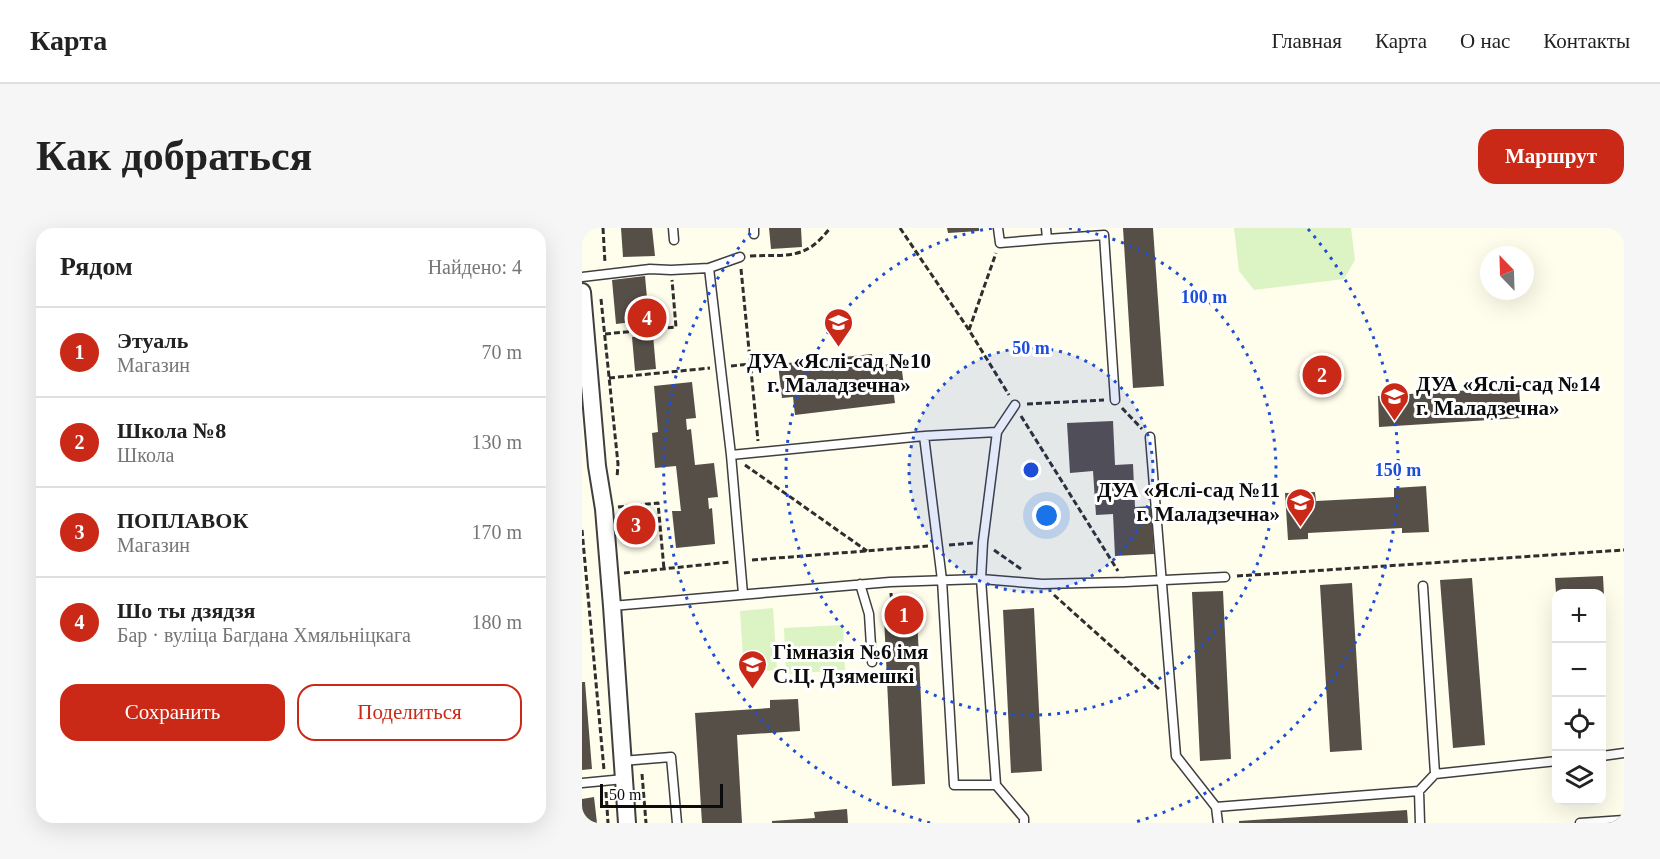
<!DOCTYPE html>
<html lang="ru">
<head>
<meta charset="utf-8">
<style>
  :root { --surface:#fff; --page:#f6f6f6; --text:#222; --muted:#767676; --line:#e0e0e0; --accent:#ca2917 }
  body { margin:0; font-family:Georgia,serif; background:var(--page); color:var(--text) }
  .controls { position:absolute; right:18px; bottom:18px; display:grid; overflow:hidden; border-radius:12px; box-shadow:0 6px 24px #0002 }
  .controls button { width:54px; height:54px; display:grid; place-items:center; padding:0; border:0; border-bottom:2px solid var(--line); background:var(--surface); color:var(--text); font:30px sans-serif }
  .compass { position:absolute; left:898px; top:18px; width:54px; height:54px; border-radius:50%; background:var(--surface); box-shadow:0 6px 24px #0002; rotate:337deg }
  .scale { position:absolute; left:18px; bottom:15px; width:123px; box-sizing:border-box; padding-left:6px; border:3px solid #0c0c0c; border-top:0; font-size:16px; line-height:21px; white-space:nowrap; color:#0c0c0c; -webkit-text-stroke:4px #fff; paint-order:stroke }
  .you { position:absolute; left:465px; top:288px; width:21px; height:21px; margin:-15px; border:4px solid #fff; border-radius:50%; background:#1a73e8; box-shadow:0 0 0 9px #1a73e833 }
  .badge { display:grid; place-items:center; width:39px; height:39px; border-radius:50%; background:var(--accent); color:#fff; font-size:20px; font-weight:700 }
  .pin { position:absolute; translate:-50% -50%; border:3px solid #fff; box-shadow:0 2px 6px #0006 }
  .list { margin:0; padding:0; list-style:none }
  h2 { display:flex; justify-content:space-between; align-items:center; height:78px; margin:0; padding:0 24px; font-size:26px }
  h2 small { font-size:20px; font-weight:400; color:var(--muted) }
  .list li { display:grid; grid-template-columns:39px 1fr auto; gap:18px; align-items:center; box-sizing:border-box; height:90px; padding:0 24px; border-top:2px solid var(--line) }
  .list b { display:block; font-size:22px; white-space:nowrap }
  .list p { margin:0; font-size:20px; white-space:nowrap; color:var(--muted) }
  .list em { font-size:20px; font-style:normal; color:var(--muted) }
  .actions { display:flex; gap:12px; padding:18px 24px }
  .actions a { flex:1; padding:14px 0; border:2px solid var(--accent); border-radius:18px; text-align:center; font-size:21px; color:var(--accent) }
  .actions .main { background:var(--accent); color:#fff }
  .icon { flex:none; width:33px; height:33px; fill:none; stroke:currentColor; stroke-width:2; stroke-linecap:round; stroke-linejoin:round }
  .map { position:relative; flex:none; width:1042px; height:595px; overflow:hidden; border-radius:18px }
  header { display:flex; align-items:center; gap:36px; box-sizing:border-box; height:84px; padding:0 30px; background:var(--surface); border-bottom:2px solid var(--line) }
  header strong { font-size:28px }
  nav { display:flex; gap:33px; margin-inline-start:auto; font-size:21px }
  .intro { display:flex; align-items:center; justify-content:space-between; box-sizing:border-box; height:144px; padding:0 36px }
  h1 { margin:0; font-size:42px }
  .button { padding:15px 27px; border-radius:18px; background:var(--accent); color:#fff; font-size:21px; font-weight:700 }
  main { display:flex; gap:36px; padding:0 36px }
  aside { flex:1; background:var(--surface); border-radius:18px; box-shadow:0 6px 24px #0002 }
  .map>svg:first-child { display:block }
</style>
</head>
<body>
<header>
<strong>Карта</strong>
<nav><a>Главная</a><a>Карта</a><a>О нас</a><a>Контакты</a></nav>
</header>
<div class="intro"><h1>Как добраться</h1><a class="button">Маршрут</a></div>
<main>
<aside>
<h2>Рядом<small>Найдено: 4</small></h2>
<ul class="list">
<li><span class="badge">1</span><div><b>Этуаль</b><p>Магазин</p></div><em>70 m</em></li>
<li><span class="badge">2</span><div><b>Школа №8</b><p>Школа</p></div><em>130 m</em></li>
<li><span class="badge">3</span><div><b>ПОПЛАВОК</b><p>Магазин</p></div><em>170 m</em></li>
<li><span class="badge">4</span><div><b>Шо ты дзядзя</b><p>Бар · вуліца Багдана Хмяльніцкага</p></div><em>180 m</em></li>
</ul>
<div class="actions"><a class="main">Сохранить</a><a>Поделиться</a></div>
</aside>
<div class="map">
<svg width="1042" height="595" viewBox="0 0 1042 595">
  <rect width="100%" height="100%" fill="#fffeec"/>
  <path fill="#dcf4c4" d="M 652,0 L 769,0 L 773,32 L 762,51 L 672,62 L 657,43 Z
    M 191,380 L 195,442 L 162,445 L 158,383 Z
    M 261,397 L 263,442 L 204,446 L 202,400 Z"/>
  <path fill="#564f48" d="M 39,0 L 70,0 L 73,28 L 41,29 Z
    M 187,0 L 219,0 L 220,19 L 189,21 Z
    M 365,0 L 397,0 L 397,3 L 366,5 Z
    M 541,0 L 571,0 L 582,158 L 551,160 Z
    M 63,48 L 67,92 L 34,96 L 30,52 Z
    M 71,107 L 74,141 L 53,143 L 50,109 Z
    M 290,126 L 291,138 L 319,135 L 322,158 L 311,160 L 313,175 L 213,187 L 211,169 L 200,170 L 196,136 Z
    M 110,154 L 114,190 L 104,191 L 105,202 L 109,201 L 113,237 L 132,235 L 136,269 L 126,270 L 127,281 L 130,280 L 133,316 L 94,320 L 90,283 L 99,283 L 94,238 L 73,240 L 70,205 L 76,204 L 72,158 Z
    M 937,159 L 939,190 L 797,199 L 796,168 Z
    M 531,193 L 533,237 L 551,236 L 553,279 L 569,278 L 572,326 L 533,328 L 531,286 L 514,287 L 511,243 L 488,245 L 485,195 Z
    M 844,258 L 847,304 L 820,305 L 820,300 L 726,305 L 726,311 L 706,312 L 703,265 L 733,264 L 734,273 L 812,269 L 812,260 Z
    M 59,289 L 63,315 L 52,316 L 51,308 L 46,303 L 50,290 Z
    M 1021,348 L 1024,407 L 1020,407 L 1020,365 L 974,365 L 973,350 Z
    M 890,350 L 903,517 L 871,520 L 858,352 Z
    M 770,355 L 780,522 L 748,524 L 738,357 Z
    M 641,363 L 649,531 L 618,533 L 610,364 Z
    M 452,380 L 460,543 L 429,545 L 421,382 Z
    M 335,388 L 343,556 L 310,558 L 302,389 Z
    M 0,454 L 3,454 L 10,541 L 0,542 Z
    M 216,471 L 218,503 L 155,507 L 160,595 L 120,595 L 113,485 L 188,480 L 188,472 Z
    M 12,569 L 15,595 L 0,595 L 0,571 Z
    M 265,581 L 266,595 L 190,595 L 190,593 L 233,590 L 232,584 Z
    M 825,582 L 826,595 L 657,595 L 657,593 Z"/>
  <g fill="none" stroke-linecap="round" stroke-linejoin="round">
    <defs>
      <path id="lane" d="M 91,0 L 92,12
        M 172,0 L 172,6
        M 416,0 L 418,15 L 465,11 L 464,0
        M 465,11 L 522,7 L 533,172
        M 127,40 L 149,227 L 161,366
        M 0,49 L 68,41 L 89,42 L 127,40 L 158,29
        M 342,208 L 360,352 L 372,557 L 414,557 L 399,351 L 401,314 L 415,204 L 433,177
        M 568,209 L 594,528 L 634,579
        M 149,227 L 342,208 L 415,204
        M 278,356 L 287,386 L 290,434
        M 841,358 L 853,546
        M 30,378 L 308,354 L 399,351 L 460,356 L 543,354 L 643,349
        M 1020,528 L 1042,525
        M 40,533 L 89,529 L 95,595
        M 0,555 L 42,551
        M 414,557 L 442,590 L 442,595
        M 837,563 L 853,546 L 975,533
        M 636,595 L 634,579 L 837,563 L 838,595
        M 998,595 L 1042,592"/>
      <path id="street" d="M 0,64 L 15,238 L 22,281 L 30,378 L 45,595"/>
    </defs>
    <use href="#lane" stroke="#3f3f3f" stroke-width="11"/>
    <use href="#street" stroke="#3f3f3f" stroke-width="20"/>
    <path stroke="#2e2e2e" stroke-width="3" stroke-dasharray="6 3" stroke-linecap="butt" d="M 21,0 L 23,35
      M 318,0 L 387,102 L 427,167
      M 168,28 C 206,26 223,33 248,0
      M 159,41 L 176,213
      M 19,71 L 36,236 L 35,250
      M 387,102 L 414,25
      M 23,106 L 94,99 L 90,52
      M 149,138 L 168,136
      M 27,150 L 128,140
      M 445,176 L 522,172
      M 540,180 L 560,201
      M 439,188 L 536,343
      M 163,237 L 285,323
      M 36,279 L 76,275 L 82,341
      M 0,302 L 22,542
      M 367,317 L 391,315
      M 412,322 L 439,341
      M 170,332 L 346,318
      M 42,345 L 148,334
      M 655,348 L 1042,322
      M 309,365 L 311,389
      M 472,367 L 577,461
      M 60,546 L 64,595
      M 24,564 L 26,595"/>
    <use href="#lane" stroke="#fff" stroke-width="8"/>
    <use href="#street" stroke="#fff" stroke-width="16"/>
  </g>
  <circle cx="449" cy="242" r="122" fill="#1d4ed8" fill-opacity=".12"/>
  <g fill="none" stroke="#1d4ed8" stroke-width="3" stroke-dasharray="3 6">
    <circle cx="449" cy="242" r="122"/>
    <path d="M487 0A245 245 0 1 1 411 0"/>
    <path d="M348 595A367 367 0 0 1 172 1M726 1A367 367 0 0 1 550 595"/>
  </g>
  <defs>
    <symbol id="school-pin" viewBox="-11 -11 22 30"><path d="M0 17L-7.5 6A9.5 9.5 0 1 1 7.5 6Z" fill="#ca2917" stroke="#fff"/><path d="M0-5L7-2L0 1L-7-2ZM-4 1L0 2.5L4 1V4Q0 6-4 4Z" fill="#fff"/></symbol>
  </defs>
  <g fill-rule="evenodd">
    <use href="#school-pin" x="240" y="78" width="33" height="45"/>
    <use href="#school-pin" x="796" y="152" width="33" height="45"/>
    <use href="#school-pin" x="702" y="258" width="33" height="45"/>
    <use href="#school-pin" x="154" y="420" width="33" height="45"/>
  </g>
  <g text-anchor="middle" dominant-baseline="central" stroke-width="6" stroke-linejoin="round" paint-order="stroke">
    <g font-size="21" font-weight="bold" fill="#0c0c0c" stroke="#fff" text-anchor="start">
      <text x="257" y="133" text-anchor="middle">ДУА «Яслі-сад №10<tspan x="257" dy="24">г. Маладзечна»</tspan></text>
      <text x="834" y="156">ДУА «Яслі-сад №14<tspan x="834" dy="24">г. Маладзечна»</tspan></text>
      <text x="698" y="262" text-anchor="end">ДУА «Яслі-сад №11<tspan x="698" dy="24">г. Маладзечна»</tspan></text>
      <text x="191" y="424">Гімназія №6 iмя<tspan x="191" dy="24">С.Ц. Дзямешкi</tspan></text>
    </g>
  </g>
  <circle cx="449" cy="242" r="9" fill="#1d4ed8" stroke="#fff" stroke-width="3"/>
  <g font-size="18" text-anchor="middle" font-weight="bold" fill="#1d4ed8" stroke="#fff" stroke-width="6" stroke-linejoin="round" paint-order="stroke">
    <text x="622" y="75">100 m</text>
    <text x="449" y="126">50 m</text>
    <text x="816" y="248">150 m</text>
  </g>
</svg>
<div class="controls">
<button>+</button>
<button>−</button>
<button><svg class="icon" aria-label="locate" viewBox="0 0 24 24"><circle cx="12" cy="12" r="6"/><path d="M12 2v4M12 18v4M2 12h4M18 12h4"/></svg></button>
<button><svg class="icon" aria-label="layers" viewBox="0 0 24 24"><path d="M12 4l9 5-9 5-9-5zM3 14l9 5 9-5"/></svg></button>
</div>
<svg class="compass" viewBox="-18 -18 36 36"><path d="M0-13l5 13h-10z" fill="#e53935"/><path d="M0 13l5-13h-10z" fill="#767676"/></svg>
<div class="scale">50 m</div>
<div class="you"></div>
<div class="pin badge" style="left:322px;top:387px">1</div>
<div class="pin badge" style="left:740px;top:147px">2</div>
<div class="pin badge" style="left:54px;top:297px">3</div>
<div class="pin badge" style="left:65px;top:90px">4</div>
</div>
</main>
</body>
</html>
